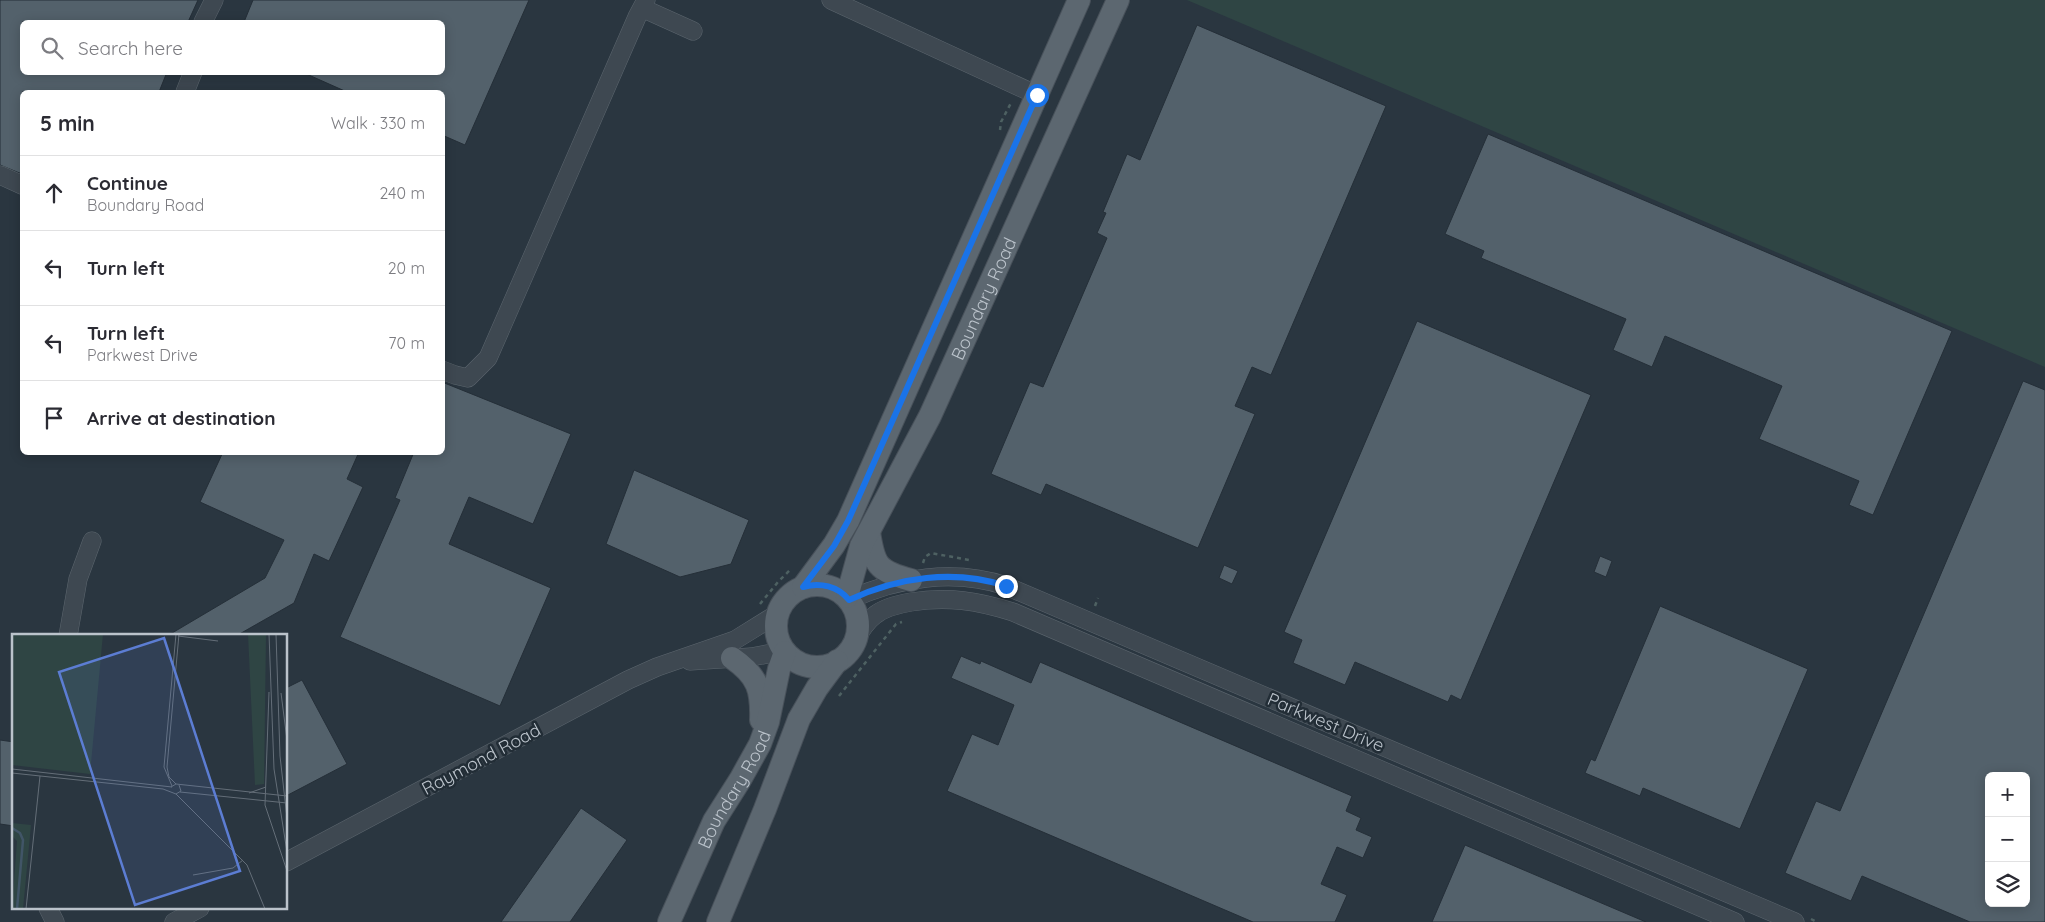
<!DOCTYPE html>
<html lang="en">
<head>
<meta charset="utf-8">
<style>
  :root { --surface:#fff; --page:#f7f7f7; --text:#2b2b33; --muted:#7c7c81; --line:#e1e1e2 }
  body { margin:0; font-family:Quicksand,sans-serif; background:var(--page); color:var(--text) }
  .controls { position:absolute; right:15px; bottom:15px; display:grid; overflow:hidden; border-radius:8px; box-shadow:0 2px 12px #0003 }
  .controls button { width:45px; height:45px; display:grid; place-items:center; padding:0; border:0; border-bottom:1px solid var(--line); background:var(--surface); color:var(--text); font:25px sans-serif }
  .stop { position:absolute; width:15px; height:15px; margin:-11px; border:4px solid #1a73e8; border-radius:50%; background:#fff }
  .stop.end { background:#1a73e8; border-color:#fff; box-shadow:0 1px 5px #0008 }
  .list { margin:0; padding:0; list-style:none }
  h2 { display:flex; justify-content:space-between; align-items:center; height:65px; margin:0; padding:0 20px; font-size:21px }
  h2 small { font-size:16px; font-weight:400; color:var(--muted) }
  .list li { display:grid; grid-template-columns:32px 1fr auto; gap:15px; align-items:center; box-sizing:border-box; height:75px; padding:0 20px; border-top:1px solid var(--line) }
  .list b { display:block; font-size:19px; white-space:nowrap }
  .list p { margin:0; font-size:16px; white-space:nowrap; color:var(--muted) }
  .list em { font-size:16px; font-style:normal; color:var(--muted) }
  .icon { flex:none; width:28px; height:28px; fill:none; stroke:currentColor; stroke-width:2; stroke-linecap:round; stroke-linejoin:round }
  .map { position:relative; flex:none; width:2045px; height:922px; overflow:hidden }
  .search { position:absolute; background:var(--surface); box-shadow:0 2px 12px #0003; left:20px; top:20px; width:425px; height:55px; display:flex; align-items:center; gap:12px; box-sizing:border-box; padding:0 18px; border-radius:8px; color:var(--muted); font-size:19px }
  .panel { position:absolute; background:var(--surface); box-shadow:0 2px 12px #0003; left:20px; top:90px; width:425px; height:365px; border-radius:8px }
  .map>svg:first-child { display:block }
</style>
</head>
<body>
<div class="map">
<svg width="2045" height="922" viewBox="0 0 2045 922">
  <rect width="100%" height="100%" fill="#2a3640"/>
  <path fill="#2f4544" d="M 1187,0 L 2045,0 L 2045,367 Z"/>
  <path fill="#53616b" stroke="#252f38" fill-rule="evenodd" d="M 0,0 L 198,0 L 188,22 L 22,22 L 22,72 L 167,72 L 159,92 L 22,92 L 22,174 L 0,165 Z
    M 253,0 L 529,0 L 465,145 L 442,135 L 442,92 L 347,92 L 302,72 L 442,72 L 442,22 L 244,22 Z
    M 1197,25 L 1386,106 L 1271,375 L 1252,367 L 1235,406 L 1255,414 L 1198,548 L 1046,484 L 1041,495 L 991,474 L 1030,382 L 1043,387 L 1107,238 L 1097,233 L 1106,213 L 1103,212 L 1127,154 L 1140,160 Z
    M 1488,134 L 1952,331 L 1873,515 L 1849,505 L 1859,481 L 1759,439 L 1782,386 L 1665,336 L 1652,367 L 1613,350 L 1626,319 L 1481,258 L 1484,251 L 1445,234 Z
    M 1417,321 L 1591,395 L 1461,700 L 1451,695 L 1448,702 L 1355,662 L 1345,685 L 1293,663 L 1302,640 L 1284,632 Z
    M 2023,381 L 2045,390 L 2045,922 L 1970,922 L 1862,876 L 1851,901 L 1785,873 L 1816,801 L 1840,811 ZM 1989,776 L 2026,776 L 2026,903 L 1989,903 Z
    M 442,382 L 571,434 L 533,524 L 469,497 L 449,544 L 551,588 L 500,706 L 340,637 L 400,500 L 395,498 L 414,452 L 442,452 Z
    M 223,452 L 359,452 L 347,479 L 363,487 L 329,561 L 314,554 L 294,603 L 236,636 L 167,636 L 265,578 L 284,540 L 200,502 Z
    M 634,470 L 749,520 L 731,564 L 680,577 L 606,544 Z
    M 1600,556 L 1612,561 L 1606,577 L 1594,572 Z
    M 1224,565 L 1238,571 L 1232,584 L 1219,578 Z
    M 1660,606 L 1808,669 L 1740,829 L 1643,788 L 1640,796 L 1585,773 L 1591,759 L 1595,761 Z
    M 961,656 L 980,664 L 981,661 L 1031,683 L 1040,662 L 1352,796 L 1346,811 L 1361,818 L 1356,830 L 1372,837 L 1363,858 L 1337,847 L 1321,884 L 1347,895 L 1335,922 L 1253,922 L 947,791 L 972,734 L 998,745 L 1014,705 L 951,678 Z
    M 302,680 L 347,764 L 286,796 L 286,688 Z
    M 0,740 L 14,742 L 14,826 L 0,824 Z
    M 581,808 L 627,840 L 570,922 L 501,922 Z
    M 1465,845 L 1646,922 L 1432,922 Z"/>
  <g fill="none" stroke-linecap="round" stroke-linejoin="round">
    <defs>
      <path id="minor" d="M 831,0 L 1037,95
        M 642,8 L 693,31
        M 203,22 L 214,0
        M 185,92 L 193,72
        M 0,175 L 22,185
        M 442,370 L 455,375 L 468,378 L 488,358 L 637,17 L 646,0
        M 849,600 C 898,577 955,569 1006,586 L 1795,922
        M 68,636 L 78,579 L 92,541
        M 856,639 C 861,630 867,621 875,615 C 885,607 899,604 911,602 C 948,596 978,601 1013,612 L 1735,922
        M 690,661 L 751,657 L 784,651
        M 286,862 L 628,680 L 657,667 L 735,640 L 777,614
        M 48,908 L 55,922
        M 174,922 L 200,908"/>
      <g id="major">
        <path d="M 869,532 C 874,565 877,571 911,580"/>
        <circle cx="817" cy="626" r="41"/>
        <path d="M 803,587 L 834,545 L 848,521 L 1079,0"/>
        <path id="s1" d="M 847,597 L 861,546 L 930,416 L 1118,0"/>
        <path d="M 732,658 C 758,676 762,690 761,720"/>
        <path id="s2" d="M 669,922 L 714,821 L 740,780 L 760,744 L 768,722 L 779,669 L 785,652"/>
        <path d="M 718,922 L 765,809 L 799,719 L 817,688 L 837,661"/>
      </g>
    </defs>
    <use href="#minor" stroke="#5c666e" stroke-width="19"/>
    <use href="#major" stroke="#48515a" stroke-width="24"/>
    <path stroke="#4e6162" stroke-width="2.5" stroke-dasharray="4 4" stroke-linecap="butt" d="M 1000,130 L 1001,122 L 1012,101
      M 923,563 L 925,557 L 931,553 L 969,560
      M 760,604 L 778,582 L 791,569
      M 1095,606 L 1098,598
      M 839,696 L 896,624 L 902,622
      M 1811,919 L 1817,922"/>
    <use href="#minor" stroke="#3e4851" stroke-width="18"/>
    <use href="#major" stroke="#5c6770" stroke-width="22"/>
  </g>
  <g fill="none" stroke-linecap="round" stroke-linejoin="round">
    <path stroke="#1a73e8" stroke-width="6" d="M 1006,586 C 954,569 898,577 849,600 C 838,586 820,582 803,587 L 834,546 L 848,521 L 1037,95"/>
  </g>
  <g text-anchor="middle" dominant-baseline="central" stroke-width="5" stroke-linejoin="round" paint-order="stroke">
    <g font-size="18" fill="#bbc3cb" stroke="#222d36">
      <text stroke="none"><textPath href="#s1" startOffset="329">Boundary Road</textPath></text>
      <text transform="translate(1326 722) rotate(23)">Parkwest Drive</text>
      <text transform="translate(481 759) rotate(-28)">Raymond Road</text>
      <text stroke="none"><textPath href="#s2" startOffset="148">Boundary Road</textPath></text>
    </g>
  </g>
  <g transform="translate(12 634)">
    <rect width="275" height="275" fill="#2a3640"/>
    <path d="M 0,0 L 91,0 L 78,140 L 0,131 ZM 236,0 L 254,0 L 252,150 L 243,151 ZM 0,189 L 19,191 L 11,275 L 0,275 L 5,207 L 0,202 Z" fill="#2f4544"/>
    <path fill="none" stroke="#415567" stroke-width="2.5" d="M 0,194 L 8,199 L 11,206 L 5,275"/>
    <path fill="none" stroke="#646e78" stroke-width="1" d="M 257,0 L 262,135 L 275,218M 264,0 L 268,122 L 275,184M 166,2 L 206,7M 257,58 L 253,171 L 275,237M 269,59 L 275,106M 0,135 L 160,153M 0,139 L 151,155 L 164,160 L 169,157 L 167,151M 164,150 L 157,143 L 155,133 L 167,0M 160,152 L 152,133 L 164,0M 159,153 L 164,150 L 275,162M 168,158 L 275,169M 237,159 L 254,153M 164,160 L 235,231 L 253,275M 181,241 L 221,234 L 231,226M 14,275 L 28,142"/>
    <path fill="#5c7dd3" fill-opacity="0.15" stroke="#5c7dd3" stroke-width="2.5" d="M 152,4 L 228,237 L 123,271 L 47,38 Z"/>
    <rect width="275" height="275" fill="none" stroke="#bbc3cb" stroke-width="2.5"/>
  </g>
</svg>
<div class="controls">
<button>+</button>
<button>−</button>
<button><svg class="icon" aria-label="layers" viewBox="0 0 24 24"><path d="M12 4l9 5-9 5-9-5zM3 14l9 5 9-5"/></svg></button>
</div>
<div class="stop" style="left:1037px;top:95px"></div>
<div class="stop end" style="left:1006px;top:586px"></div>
<div class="search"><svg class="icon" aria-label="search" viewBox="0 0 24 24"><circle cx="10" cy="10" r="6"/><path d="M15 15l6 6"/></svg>Search here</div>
<section class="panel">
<h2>5 min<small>Walk · 330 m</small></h2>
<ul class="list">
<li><svg class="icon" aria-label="ahead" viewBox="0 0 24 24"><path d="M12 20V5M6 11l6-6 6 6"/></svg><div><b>Continue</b><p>Boundary Road</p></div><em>240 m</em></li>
<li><svg class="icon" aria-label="left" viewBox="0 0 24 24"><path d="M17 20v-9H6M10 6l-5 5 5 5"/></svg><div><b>Turn left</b></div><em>20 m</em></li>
<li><svg class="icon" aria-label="left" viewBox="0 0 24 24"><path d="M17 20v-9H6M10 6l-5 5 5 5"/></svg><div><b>Turn left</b><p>Parkwest Drive</p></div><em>70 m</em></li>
<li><svg class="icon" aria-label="arrive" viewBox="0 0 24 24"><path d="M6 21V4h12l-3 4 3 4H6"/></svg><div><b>Arrive at destination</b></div></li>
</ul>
</section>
</div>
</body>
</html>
